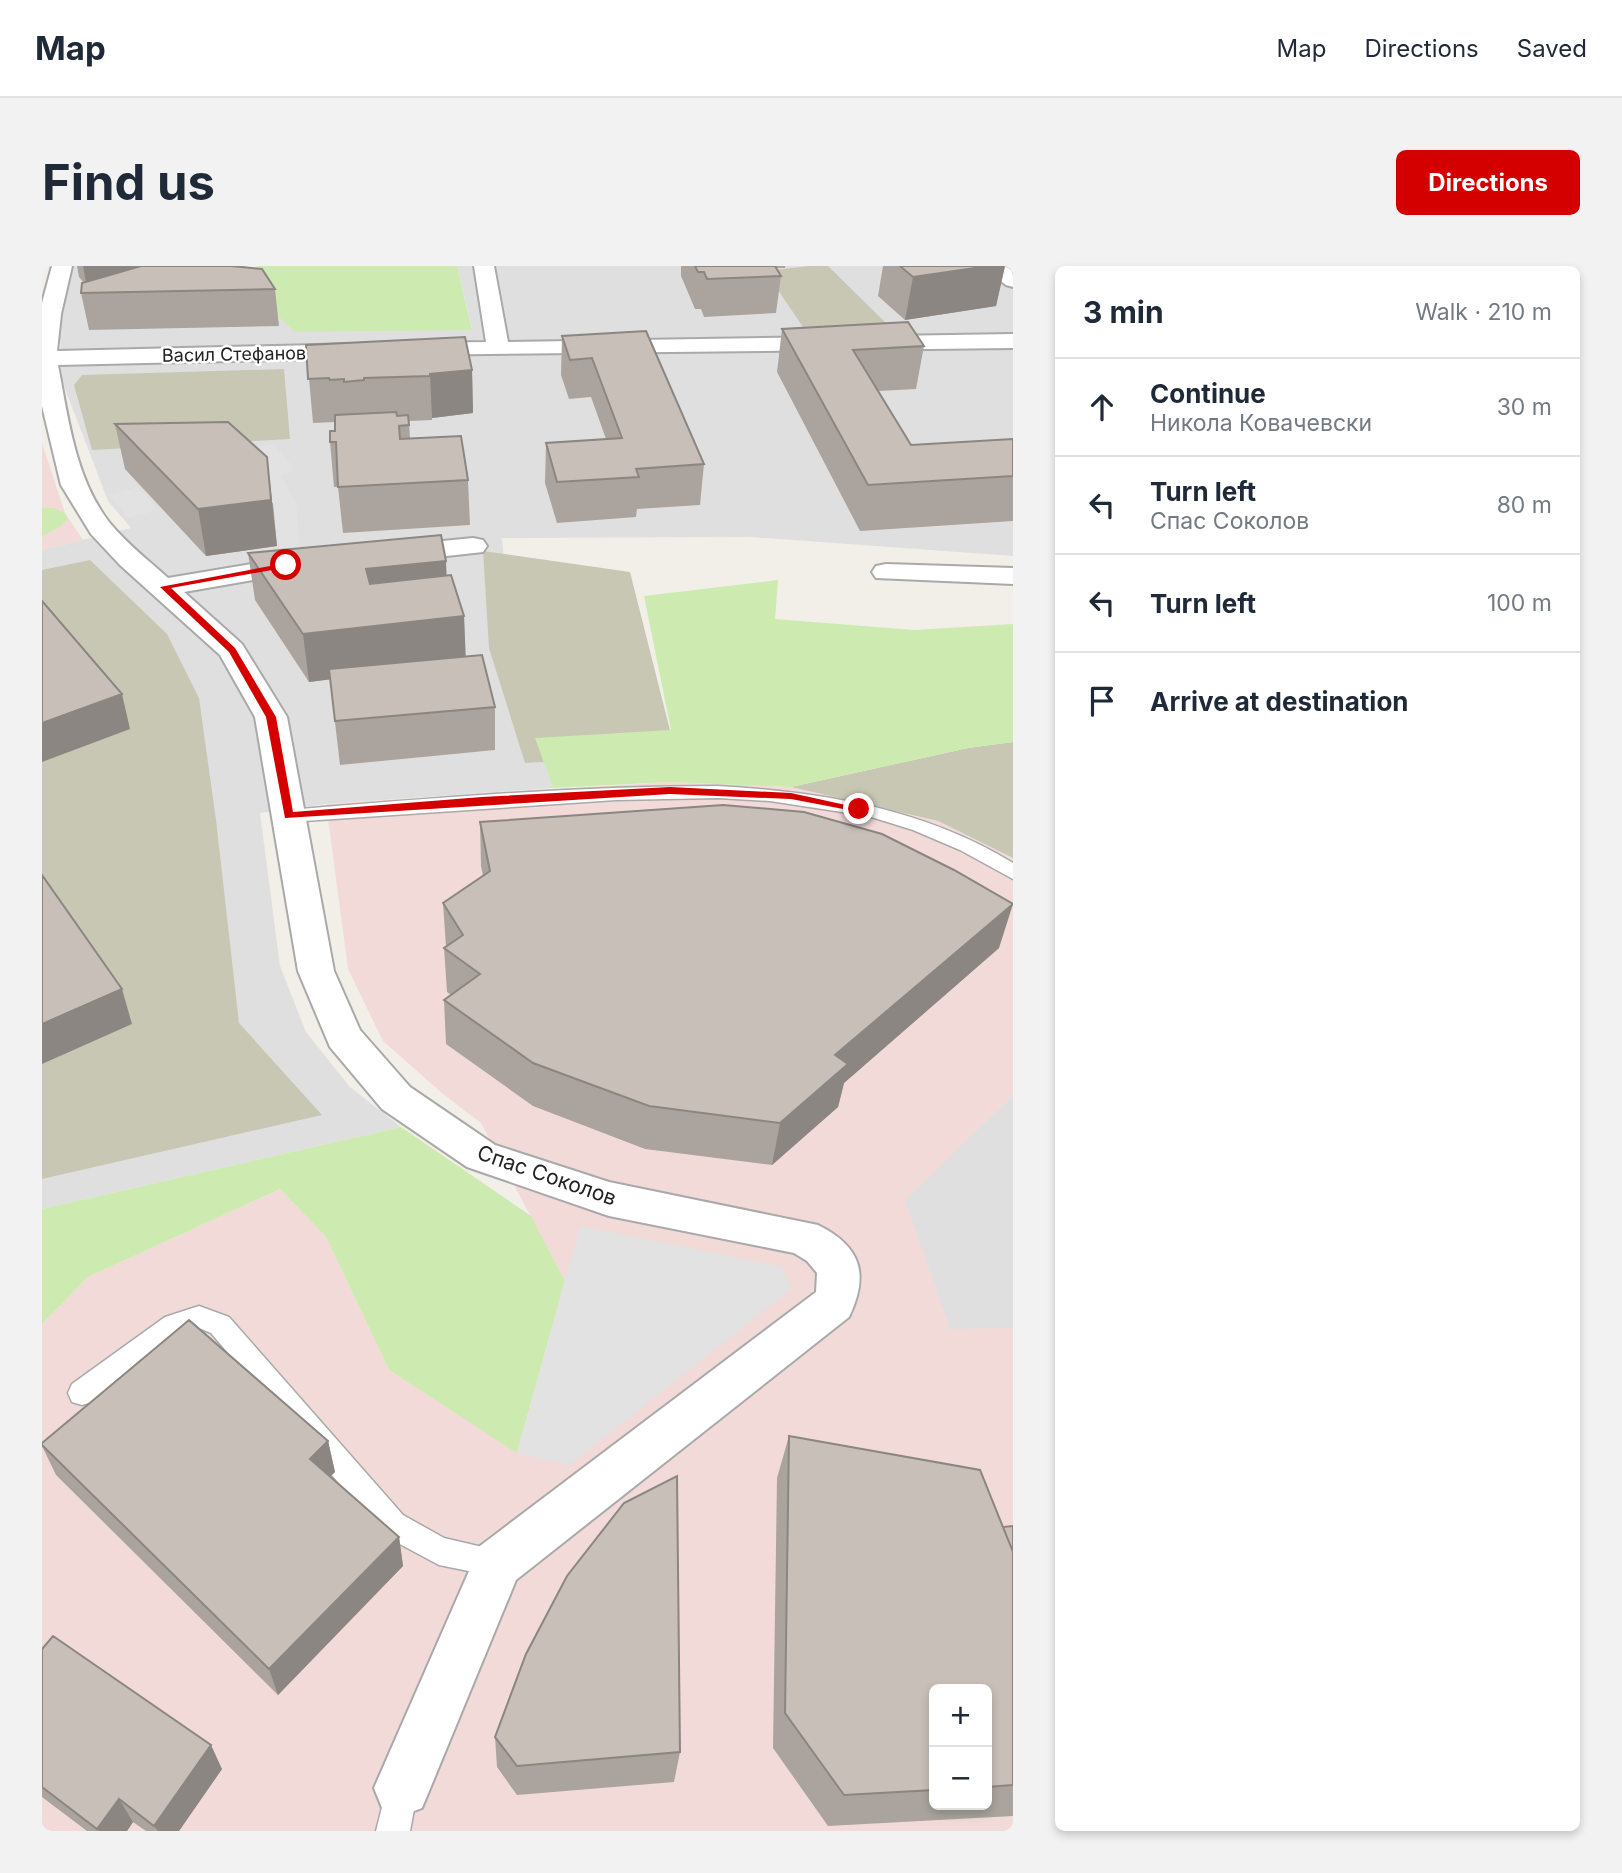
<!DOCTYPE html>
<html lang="en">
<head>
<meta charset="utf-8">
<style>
  :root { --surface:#fff; --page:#f2f2f3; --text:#1f2937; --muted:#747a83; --line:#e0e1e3; --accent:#d40000 }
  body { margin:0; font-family:Inter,sans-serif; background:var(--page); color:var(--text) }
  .controls { position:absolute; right:21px; bottom:21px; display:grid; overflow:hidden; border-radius:10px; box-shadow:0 4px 10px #0003 }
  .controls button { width:63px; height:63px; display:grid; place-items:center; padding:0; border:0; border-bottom:2px solid var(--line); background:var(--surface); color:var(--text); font:35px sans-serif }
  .stop { position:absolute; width:21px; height:21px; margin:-16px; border:5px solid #d40000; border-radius:50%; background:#fff }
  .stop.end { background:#d40000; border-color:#fff; box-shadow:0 2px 7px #0008 }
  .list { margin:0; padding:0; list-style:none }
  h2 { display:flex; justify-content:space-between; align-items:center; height:91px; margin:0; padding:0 28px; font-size:30px }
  h2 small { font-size:23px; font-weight:400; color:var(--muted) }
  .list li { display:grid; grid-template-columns:46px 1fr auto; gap:21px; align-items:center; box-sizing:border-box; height:98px; padding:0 28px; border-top:2px solid var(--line) }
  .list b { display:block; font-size:26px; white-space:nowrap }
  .list p { margin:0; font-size:23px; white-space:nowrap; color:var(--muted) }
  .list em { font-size:23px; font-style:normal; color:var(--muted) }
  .icon { flex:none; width:38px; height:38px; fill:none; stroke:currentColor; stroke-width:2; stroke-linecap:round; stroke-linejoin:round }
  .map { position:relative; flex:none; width:971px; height:1565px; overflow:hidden; border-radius:10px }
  header { display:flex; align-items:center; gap:42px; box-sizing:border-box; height:98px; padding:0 35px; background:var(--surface); border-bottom:2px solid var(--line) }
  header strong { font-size:33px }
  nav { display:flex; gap:38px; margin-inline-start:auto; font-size:24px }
  .intro { display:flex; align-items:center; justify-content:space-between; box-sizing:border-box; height:168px; padding:0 42px }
  h1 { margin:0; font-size:49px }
  .button { padding:18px 32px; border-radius:10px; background:var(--accent); color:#fff; font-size:24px; font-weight:700 }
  main { display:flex; gap:42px; padding:0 42px }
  aside { flex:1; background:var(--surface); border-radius:10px; box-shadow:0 4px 10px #0003 }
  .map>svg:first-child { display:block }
</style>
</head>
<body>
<header>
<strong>Map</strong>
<nav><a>Map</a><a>Directions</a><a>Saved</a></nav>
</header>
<div class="intro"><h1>Find us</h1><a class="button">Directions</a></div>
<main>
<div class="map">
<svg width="971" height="1565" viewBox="0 0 971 1565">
  <rect width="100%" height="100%" fill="#f2efe9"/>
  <path fill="#e0dfdf" d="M 27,0 L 206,0 L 193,3 L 430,63 L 415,0 L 971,0 L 971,290 L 708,271 L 460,272 L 472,410 L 511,522 L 284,538 L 218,547 L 238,700 L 264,766 L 308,821 L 359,861 L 0,943 L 0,284 L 89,262 L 66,235 L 20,115 L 17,49 Z
    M 971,829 L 971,1062 L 908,1064 L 862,933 Z"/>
  <path fill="#f2dad9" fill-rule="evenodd" d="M 0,177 L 23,247 L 41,274 L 0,284 Z
    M 627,516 L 749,521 L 896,555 L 971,592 L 971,829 L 863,934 L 908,1063 L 971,1062 L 971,1565 L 0,1565 L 0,1058 L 46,1011 L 238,923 L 284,971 L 347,1104 L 476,1186 L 523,1015 L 439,857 L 401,828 L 341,775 L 306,703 L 284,538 ZM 892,1423 L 945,1423 L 945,1539 L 892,1539 Z"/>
  <path fill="#c7c7b4" d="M 768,0 L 786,0 L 846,59 L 761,61 L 723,5 Z
    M 242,103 L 248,173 L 50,184 L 32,119 L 40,109 Z
    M 441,285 L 588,306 L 634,488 L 483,497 L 447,382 Z
    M 48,294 L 125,368 L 157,432 L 174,554 L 197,757 L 280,849 L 0,913 L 0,304 Z
    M 971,476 L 971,592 L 896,555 L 749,521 L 926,482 Z"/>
  <path fill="#cdebb0" d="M 217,0 L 415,0 L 430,64 L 253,66 L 191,8 Z
    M 0,242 L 12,242 L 23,247 L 26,253 L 18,261 L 0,270 Z
    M 736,314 L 733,353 L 872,364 L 971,358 L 971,476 L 926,482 L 749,521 L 627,516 L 511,522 L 493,472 L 629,464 L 602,330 Z
    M 359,861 L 489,950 L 523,1015 L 475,1187 L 347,1104 L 284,971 L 238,923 L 46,1011 L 0,1058 L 0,943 Z"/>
  <path fill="#e2e2e2" d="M 232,178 L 251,201 L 248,206 L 238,209 L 254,236 L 258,285 L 235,280 L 208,183 Z
    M 96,221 L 116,244 L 86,252 L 67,229 Z
    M 538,960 L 740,1001 L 749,1023 L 527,1199 L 475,1187 Z"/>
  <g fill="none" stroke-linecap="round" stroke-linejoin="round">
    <defs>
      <path id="service" d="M 676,520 C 780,526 881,542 971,597 L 971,613 L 918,584 L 871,564 L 826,550 L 728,535 L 676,532 L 574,534 L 247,556 L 240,554 L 237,550 L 240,546 L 247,544 C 390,532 533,520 676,520 Z
        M 157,1040 L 187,1051 L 361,1249 L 402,1272 L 466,1287 L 471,1297 L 466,1307 L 456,1311 L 397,1299 L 341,1269 L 169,1067 L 157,1062 L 141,1068 L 50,1136 L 40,1139 L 30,1136 L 26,1127 L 30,1118 L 123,1051 Z
        M 360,1506 L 372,1510 L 376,1522 L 368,1565 L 334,1565 L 348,1510 Z"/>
      <path id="minor" d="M 10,0 L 30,0 L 19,48 L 15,85 L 316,78 L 324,80 L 327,85 L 324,90 L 316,92 L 16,99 C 26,151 33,212 67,256 C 84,277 106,294 126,312 L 258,290 L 268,292 L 272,298 L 268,304 L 258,306 L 142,326 L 200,378 L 245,451 L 292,705 L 318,764 L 368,821 L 453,879 L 567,916 L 776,959 C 820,981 827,1009 807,1051 L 474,1314 L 380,1542 L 360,1550 L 340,1542 L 332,1522 L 438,1280 L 774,1026 L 775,1007 L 765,995 L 752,987 L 567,950 L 425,901 L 340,843 L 288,781 L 256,705 L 213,451 L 178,389 L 78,299 L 49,268 L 19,219 L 0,140 L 0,37 Z
        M 432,0 L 452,0 L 466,76 L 971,68 L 971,82 L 365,89 L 362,84 L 365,79 L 373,77 L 444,76 Z
        M 939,0 L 963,0 L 971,5 L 971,21 L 964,19 Z
        M 431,272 L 441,274 L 445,280 L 441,286 L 350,296 L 340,294 L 336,288 L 340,282 L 350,280 Z
        M 844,298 L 971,302 L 971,318 L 834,312 L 830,306 L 834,300 Z"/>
    </defs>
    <use href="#service" stroke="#a9a9a9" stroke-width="3"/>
    <use href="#minor" stroke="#a9a9a9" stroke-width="4"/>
    <use href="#service" fill="#fff" fill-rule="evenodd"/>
    <use href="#minor" fill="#fff" fill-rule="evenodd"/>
  </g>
  <path fill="#aba49e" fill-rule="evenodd" d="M 35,0 L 190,0 L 233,23 L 237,60 L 47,64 L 39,27 L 42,17 L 37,11 Z
    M 639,0 L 743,0 L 743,2 L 734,2 L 739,10 L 734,47 L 662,51 L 659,43 L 653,43 L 639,10 Z
    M 841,0 L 963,0 L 954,40 L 863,54 L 836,30 Z
    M 740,63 L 882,80 L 874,123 L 836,125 L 869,179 L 971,173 L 971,255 L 818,265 L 735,106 Z
    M 604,65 L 662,198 L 658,239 L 595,243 L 594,251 L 515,257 L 503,217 L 504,177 L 564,173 L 549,131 L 527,133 L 519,109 L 520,70 Z
    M 423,71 L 430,104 L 431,147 L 390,152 L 390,154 L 367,155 L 368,172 L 419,170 L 426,214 L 428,259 L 301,267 L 296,221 L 292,221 L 288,176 L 288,165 L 293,165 L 293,158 L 292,158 L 292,156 L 271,157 L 264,79 Z
    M 73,158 L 231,237 L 235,280 L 164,290 L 83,203 Z
    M 206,287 L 405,309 L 422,350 L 423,391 L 453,441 L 453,484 L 298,499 L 288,413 L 267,416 L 213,334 Z
    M 438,556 L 957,682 L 802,817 L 796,841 L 730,899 L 603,883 L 491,840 L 404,778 L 402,734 L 409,729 L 405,726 L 402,682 L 404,681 L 401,637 L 441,610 L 439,600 Z
    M 747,1170 L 961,1261 L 971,1260 L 971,1550 L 786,1560 L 731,1482 L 735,1212 ZM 892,1423 L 945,1423 L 945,1539 L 892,1539 Z
    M 286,1175 L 293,1206 L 288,1210 L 357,1271 L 361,1300 L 236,1429 L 14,1209 L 0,1180 L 0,1177 Z
    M 0,1383 L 180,1503 L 137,1565 L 104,1565 L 91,1556 L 85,1565 L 45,1565 L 0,1531 Z
    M 453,1471 L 638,1486 L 632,1516 L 475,1529 L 455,1501 Z"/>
  <path fill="#8b8681" d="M 41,0 L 127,0 L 45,22 Z
    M 947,0 L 963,0 L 954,40 L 863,54 L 871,11 Z
    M 430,104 L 431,147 L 390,152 L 388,108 Z
    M 225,191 L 235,280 L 164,290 L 156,243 Z
    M 404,295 L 406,341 L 328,350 L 324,303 Z
    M 422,350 L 424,397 L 267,416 L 261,368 Z
    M 80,428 L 88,463 L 0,496 L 0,457 Z
    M 971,638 L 957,682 L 802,817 L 796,841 L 730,899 L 738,857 L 793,789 Z
    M 80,723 L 90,758 L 0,798 L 0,758 Z
    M 286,1175 L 293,1206 L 275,1223 L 268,1193 Z
    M 357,1271 L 361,1300 L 236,1429 L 227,1403 Z
    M 169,1479 L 180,1503 L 137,1565 L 116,1565 L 112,1560 Z
    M 77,1533 L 91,1556 L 85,1565 L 57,1565 L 55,1563 Z"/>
  <path fill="#c7bfb8" stroke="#8b8681" stroke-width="2" d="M 99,0 L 190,0 L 220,3 L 233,23 L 39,27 L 40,17 Z
    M 653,0 L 733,0 L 739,10 L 665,13 L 662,6 L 656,6 Z
    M 858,0 L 947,0 L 871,11 Z
    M 866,56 L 882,80 L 811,84 L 869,179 L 971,173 L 971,210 L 826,219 L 740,63 Z
    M 604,65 L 662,198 L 594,203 L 597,211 L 515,216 L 504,177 L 580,172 L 550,92 L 528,94 L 520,70 Z
    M 423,71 L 430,104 L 388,108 L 388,110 L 322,112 L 322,114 L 302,116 L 302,113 L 288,114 L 287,112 L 266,113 L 264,79 Z
    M 354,146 L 355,150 L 366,149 L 367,159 L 357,160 L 358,173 L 419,170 L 426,214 L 296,221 L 294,176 L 288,176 L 288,165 L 293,165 L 293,149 Z
    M 186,156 L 225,191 L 229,234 L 156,243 L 73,158 Z
    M 399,269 L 404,295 L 324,303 L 328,318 L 409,309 L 422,350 L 261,368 L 206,287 Z
    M 0,335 L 80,428 L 0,457 Z
    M 440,389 L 453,441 L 293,455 L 287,403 Z
    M 681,539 L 762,546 L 840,568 L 912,604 L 971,638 L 793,789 L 806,798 L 738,857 L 607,840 L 491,797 L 402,734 L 438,708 L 402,682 L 421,669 L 401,637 L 448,605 L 438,556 Z
    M 0,609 L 80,723 L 0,758 Z
    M 147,1054 L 286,1175 L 268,1193 L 357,1271 L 227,1403 L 0,1179 L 0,1177 Z
    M 747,1170 L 938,1204 L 971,1286 L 971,1519 L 945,1521 L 945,1423 L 892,1423 L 892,1524 L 802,1529 L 743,1447 Z
    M 635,1210 L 638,1486 L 475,1500 L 453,1471 L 484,1388 L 525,1310 L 582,1237 Z
    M 971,1260 L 971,1286 L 961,1261 Z
    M 11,1370 L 169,1479 L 112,1560 L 77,1533 L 55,1563 L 0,1521 L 0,1383 Z"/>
  <path fill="#d40000" d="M 244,297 L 247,301 L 129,322 L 193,382 L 234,451 L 251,546 L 440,531 L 628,521 L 749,527 L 822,543 L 817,546 L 749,533 L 628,528 L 243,552 L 224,451 L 187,386 L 118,321 Z"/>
  <g text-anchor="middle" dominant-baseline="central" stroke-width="5" stroke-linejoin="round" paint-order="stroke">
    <g font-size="18" fill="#222" stroke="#fff">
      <text transform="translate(192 88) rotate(-1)">Васил Стефанов</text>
    </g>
    <g font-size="21" fill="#222" stroke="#fff">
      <text transform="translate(505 909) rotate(19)">Спас Соколов</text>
    </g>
  </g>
</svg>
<div class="controls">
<button>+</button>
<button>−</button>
</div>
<div class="stop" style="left:244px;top:299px"></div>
<div class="stop end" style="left:817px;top:543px"></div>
</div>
<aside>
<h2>3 min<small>Walk · 210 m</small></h2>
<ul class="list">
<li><svg class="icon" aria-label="ahead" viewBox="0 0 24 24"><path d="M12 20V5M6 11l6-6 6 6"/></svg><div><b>Continue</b><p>Никола Ковачевски</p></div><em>30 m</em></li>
<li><svg class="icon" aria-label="left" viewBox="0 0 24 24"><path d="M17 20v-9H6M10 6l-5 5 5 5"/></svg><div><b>Turn left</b><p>Спас Соколов</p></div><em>80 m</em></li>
<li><svg class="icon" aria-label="left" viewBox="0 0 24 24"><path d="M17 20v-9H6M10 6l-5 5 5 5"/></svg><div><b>Turn left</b></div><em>100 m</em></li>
<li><svg class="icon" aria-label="arrive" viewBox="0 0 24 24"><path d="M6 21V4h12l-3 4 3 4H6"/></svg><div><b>Arrive at destination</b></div></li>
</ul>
</aside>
</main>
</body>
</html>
